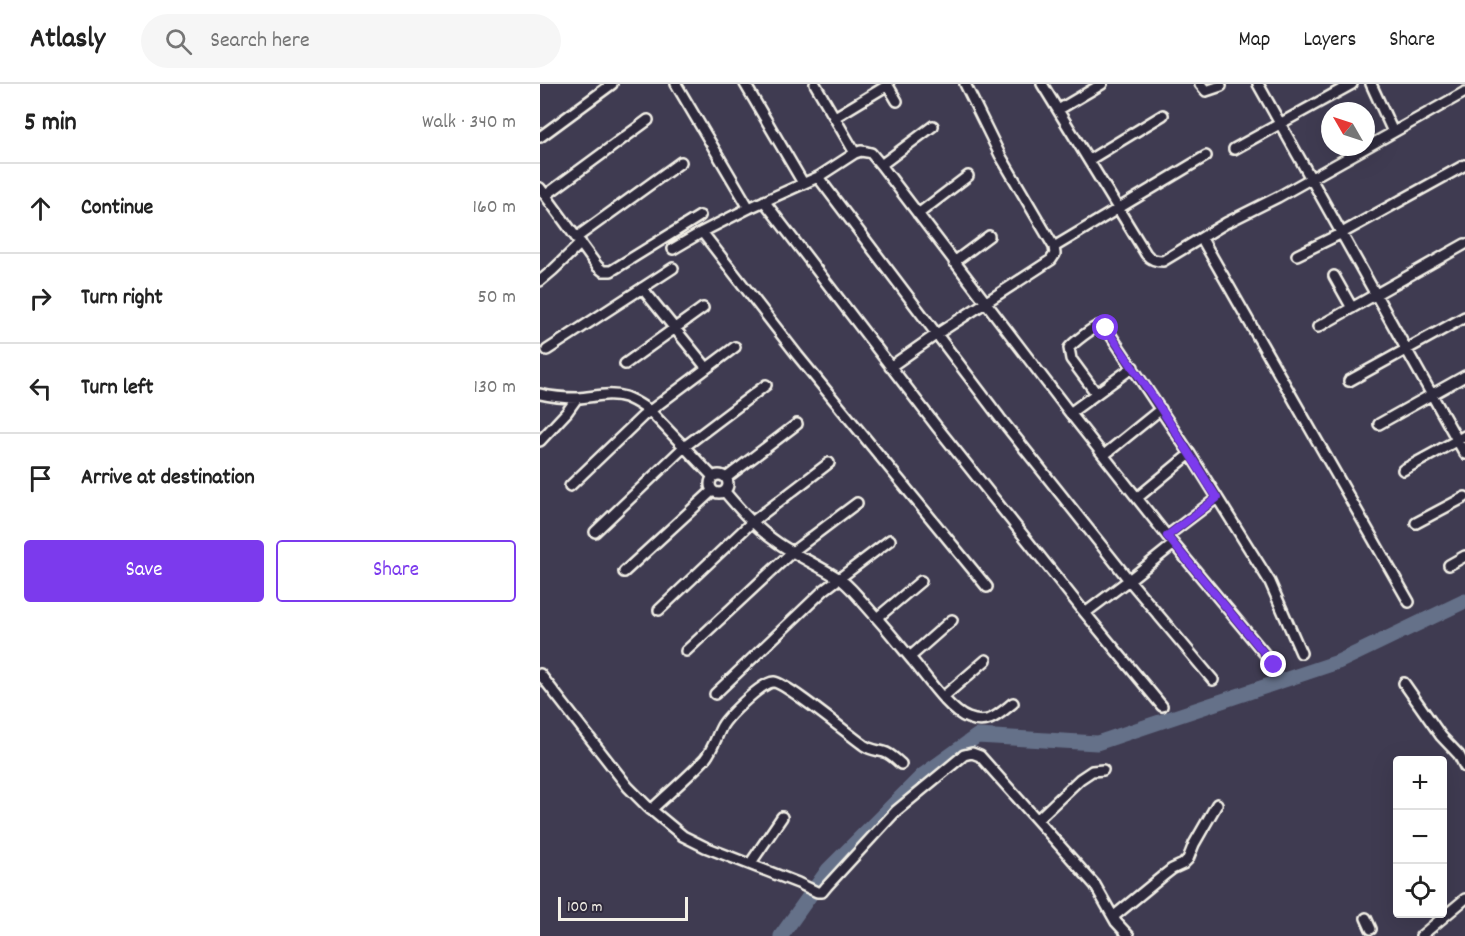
<!DOCTYPE html>
<html lang="en">
<head>
<meta charset="utf-8">
<style>
  :root { --surface:#fff; --page:#f6f6f6; --text:#222; --muted:#767676; --line:#e0e0e0; --accent:#7c3aed }
  body { margin:0; font-family:Dekko,sans-serif; background:var(--page); color:var(--text) }
  .controls { position:absolute; right:18px; bottom:18px; display:grid; overflow:hidden; border-radius:6px; box-shadow:0 6px 24px #0002 }
  .controls button { width:54px; height:54px; display:grid; place-items:center; padding:0; border:0; border-bottom:2px solid var(--line); background:var(--surface); color:var(--text); font:30px sans-serif }
  .compass { position:absolute; left:781px; top:18px; width:54px; height:54px; border-radius:50%; background:var(--surface); box-shadow:0 6px 24px #0002; rotate:309deg }
  .scale { position:absolute; left:18px; bottom:15px; width:130px; box-sizing:border-box; padding-left:6px; border:3px solid #f4f1e8; border-top:0; font-size:16px; line-height:21px; white-space:nowrap; color:#f4f1e8; -webkit-text-stroke:4px #2f2a3d; paint-order:stroke }
  .stop { position:absolute; width:18px; height:18px; margin:-14px; border:4px solid #7c3aed; border-radius:50%; background:#fff }
  .stop.end { background:#7c3aed; border-color:#fff; box-shadow:0 2px 6px #0008 }
  .list { margin:0; padding:0; list-style:none }
  h2 { display:flex; justify-content:space-between; align-items:center; height:78px; margin:0; padding:0 24px; font-size:26px }
  h2 small { font-size:20px; font-weight:400; color:var(--muted) }
  .list li { display:grid; grid-template-columns:39px 1fr auto; gap:18px; align-items:center; box-sizing:border-box; height:90px; padding:0 24px; border-top:2px solid var(--line) }
  .list b { display:block; font-size:22px; white-space:nowrap }
  .list em { font-size:20px; font-style:normal; color:var(--muted) }
  .actions { display:flex; gap:12px; padding:18px 24px }
  .actions a { flex:1; padding:14px 0; border:2px solid var(--accent); border-radius:6px; text-align:center; font-size:21px; color:var(--accent) }
  .actions .main { background:var(--accent); color:#fff }
  .icon { flex:none; width:33px; height:33px; fill:none; stroke:currentColor; stroke-width:2; stroke-linecap:round; stroke-linejoin:round }
  .map { position:relative; flex:none; width:925px; height:852px; overflow:hidden }
  header { display:flex; align-items:center; gap:36px; box-sizing:border-box; height:84px; padding:0 30px; background:var(--surface); border-bottom:2px solid var(--line) }
  header strong { font-size:28px }
  nav { display:flex; gap:33px; margin-inline-start:auto; font-size:21px }
  .search { width:420px; height:54px; background:var(--page); display:flex; align-items:center; gap:15px; box-sizing:border-box; padding:0 21px; border-radius:33px; color:var(--muted); font-size:22px }
  main { display:flex }
  aside { flex:1; background:var(--surface) }
  .map>svg:first-child { display:block }
</style>
</head>
<body>
<header>
<strong>Atlasly</strong>
<div class="search"><svg class="icon" aria-label="search" viewBox="0 0 24 24"><circle cx="10" cy="10" r="6"/><path d="M15 15l6 6"/></svg>Search here</div>
<nav><a>Map</a><a>Layers</a><a>Share</a></nav>
</header>
<main>
<aside>
<h2>5 min<small>Walk · 340 m</small></h2>
<ul class="list">
<li><svg class="icon" aria-label="ahead" viewBox="0 0 24 24"><path d="M12 20V5M6 11l6-6 6 6"/></svg><div><b>Continue</b></div><em>160 m</em></li>
<li><svg class="icon" aria-label="right" viewBox="0 0 24 24"><path d="M7 20v-9h11M14 6l5 5-5 5"/></svg><div><b>Turn right</b></div><em>50 m</em></li>
<li><svg class="icon" aria-label="left" viewBox="0 0 24 24"><path d="M17 20v-9H6M10 6l-5 5 5 5"/></svg><div><b>Turn left</b></div><em>130 m</em></li>
<li><svg class="icon" aria-label="arrive" viewBox="0 0 24 24"><path d="M6 21V4h12l-3 4 3 4H6"/></svg><div><b>Arrive at destination</b></div></li>
</ul>
<div class="actions"><a class="main">Save</a><a>Share</a></div>
</aside>
<div class="map">
<svg width="925" height="852" viewBox="0 0 925 852">
  <rect width="100%" height="100%" fill="#3f3b51"/>
  <filter id="ink" filterUnits="userSpaceOnUse"><feTurbulence type="fractalNoise" baseFrequency=".0167" numOctaves="2"/><feDisplacementMap in="SourceGraphic" scale="12" xChannelSelector="R" yChannelSelector="G"/><feConvolveMatrix kernelMatrix="1 2 1 2 8 2 1 2 1" color-interpolation-filters="sRGB"/></filter>
  <g filter="url(#ink)">
    <g fill="none" stroke-linecap="round" stroke-linejoin="round">
      <path stroke="#657189" stroke-width="15" d="M 241,852 L 288,786 L 383,691 L 437,652 L 557,659 L 798,578 L 925,517"/>
      <defs>
        <path id="minor" d="M 136,0 L 209,124
          M 205,0 L 263,99
          M 275,0 L 315,69
          M 347,0 L 357,17
          M 502,0 L 606,170 C 611,176 616,177 623,177 L 686,139 L 738,113 L 925,8
          M 660,0 L 666,7 L 681,2
          M 718,0 L 925,370
          M 831,0 L 853,48
          M 518,26 L 562,0
          M 295,33 L 348,1
          M 0,53 L 72,0
          M 694,65 L 812,0
          M 549,76 L 623,31
          M 341,81 L 393,42
          M 278,93 L 460,334 L 589,496 L 673,596
          M 0,104 L 57,182 L 63,187 L 71,187 L 160,132
          M 6,111 L 108,36
          M 224,117 L 397,343 L 545,529 L 622,622
          M 378,130 L 428,92
          M 162,148 L 258,272 L 447,503
          M 37,153 L 141,78
          M 662,155 L 869,518
          M 514,163 L 666,72
          M 133,165 L 162,148 L 209,124 L 278,93 L 315,69 L 321,67 L 327,68 L 331,69 L 341,81 L 530,329 L 627,452 L 734,581
          M 757,171 L 802,149 L 925,81
          M 414,178 L 449,152
          M 794,192 L 812,224
          M 0,197 L 13,186 L 41,159
          M 102,204 L 166,283
          M 778,243 L 925,160
          M 7,266 L 133,184
          M 85,280 L 163,224
          M 350,283 L 397,250 L 511,176 L 515,170 L 514,163 L 460,71 L 425,0
          M 809,297 L 925,233
          M 556,309 L 531,275 L 529,264 C 533,259 553,243 559,242 C 563,241 566,245 568,247 L 650,370 L 730,498 L 761,569
          M 0,310 C 12,313 25,314 38,314 C 54,313 69,308 85,313 C 94,316 102,322 110,327 L 173,393
          M 530,329 L 593,283
          M 839,340 L 925,292
          M 0,357 L 27,328 L 37,314
          M 564,371 L 621,325
          M 863,386 L 925,352
          M170 400a9 9 0 1 1 18 0a9 9 0 1 1-18 0Z
          M 186,394 L 257,340
          M 30,402 L 103,332 L 195,263
          M 185,408 C 201,427 217,445 238,459 C 257,472 278,481 298,494 C 307,499 314,508 321,516 C 339,536 356,556 373,577 C 385,591 410,628 428,634 C 448,642 458,631 473,619
          M 597,414 L 650,370
          M 876,439 L 925,413
          M 55,448 L 144,363 L 226,301
          M 627,452 L 677,414
          M 909,481 L 925,472
          M 84,488 L 172,407
          M 119,526 L 212,438 L 289,379
          M 545,529 L 589,496 L 634,460
          M 337,534 L 381,497
          M 146,567 L 252,468 L 317,419
          M 370,573 L 412,536
          M 0,590 L 88,703 L 108,723 L 143,752 L 165,763 L 258,799 L 277,808 L 282,808 L 287,802 L 356,727 L 424,671 L 432,669 L 440,672 L 555,801 L 576,838 L 589,852
          M 864,599 L 901,652 L 919,671 L 925,683
          M 175,610 L 284,506 L 350,456
          M 403,613 L 446,576
          M 111,726 C 129,709 148,693 165,675 C 173,665 176,653 182,642 C 188,632 223,597 234,598 C 248,600 309,651 325,662 C 331,666 337,666 344,668 C 351,670 355,675 361,680
          M 497,736 L 540,695 L 552,687 L 563,686
          M 210,780 L 242,733
          M 573,833 L 623,792 L 632,785 L 643,780 L 648,775 L 654,760 L 677,720
          M 826,834 L 831,845
          M 881,852 L 925,815"/>
      </defs>
      <use href="#minor" stroke="#f4f1e8" stroke-width="14"/>
      <use href="#minor" stroke="#2f2a3d" stroke-width="9"/>
    </g>
  </g>
  <g fill="none" stroke-linecap="round" stroke-linejoin="round" filter="url(#ink)">
    <path stroke="#7c3aed" stroke-width="8" d="M 566,244 L 621,325 L 677,414 L 627,452 L 734,581"/>
  </g>
</svg>
<div class="controls">
<button>+</button>
<button>−</button>
<button><svg class="icon" aria-label="locate" viewBox="0 0 24 24"><circle cx="12" cy="12" r="6"/><path d="M12 2v4M12 18v4M2 12h4M18 12h4"/></svg></button>
</div>
<svg class="compass" viewBox="-18 -18 36 36"><path d="M0-13l5 13h-10z" fill="#e53935"/><path d="M0 13l5-13h-10z" fill="#767676"/></svg>
<div class="scale">100 m</div>
<div class="stop" style="left:566px;top:244px"></div>
<div class="stop end" style="left:734px;top:581px"></div>
</div>
</main>
</body>
</html>
